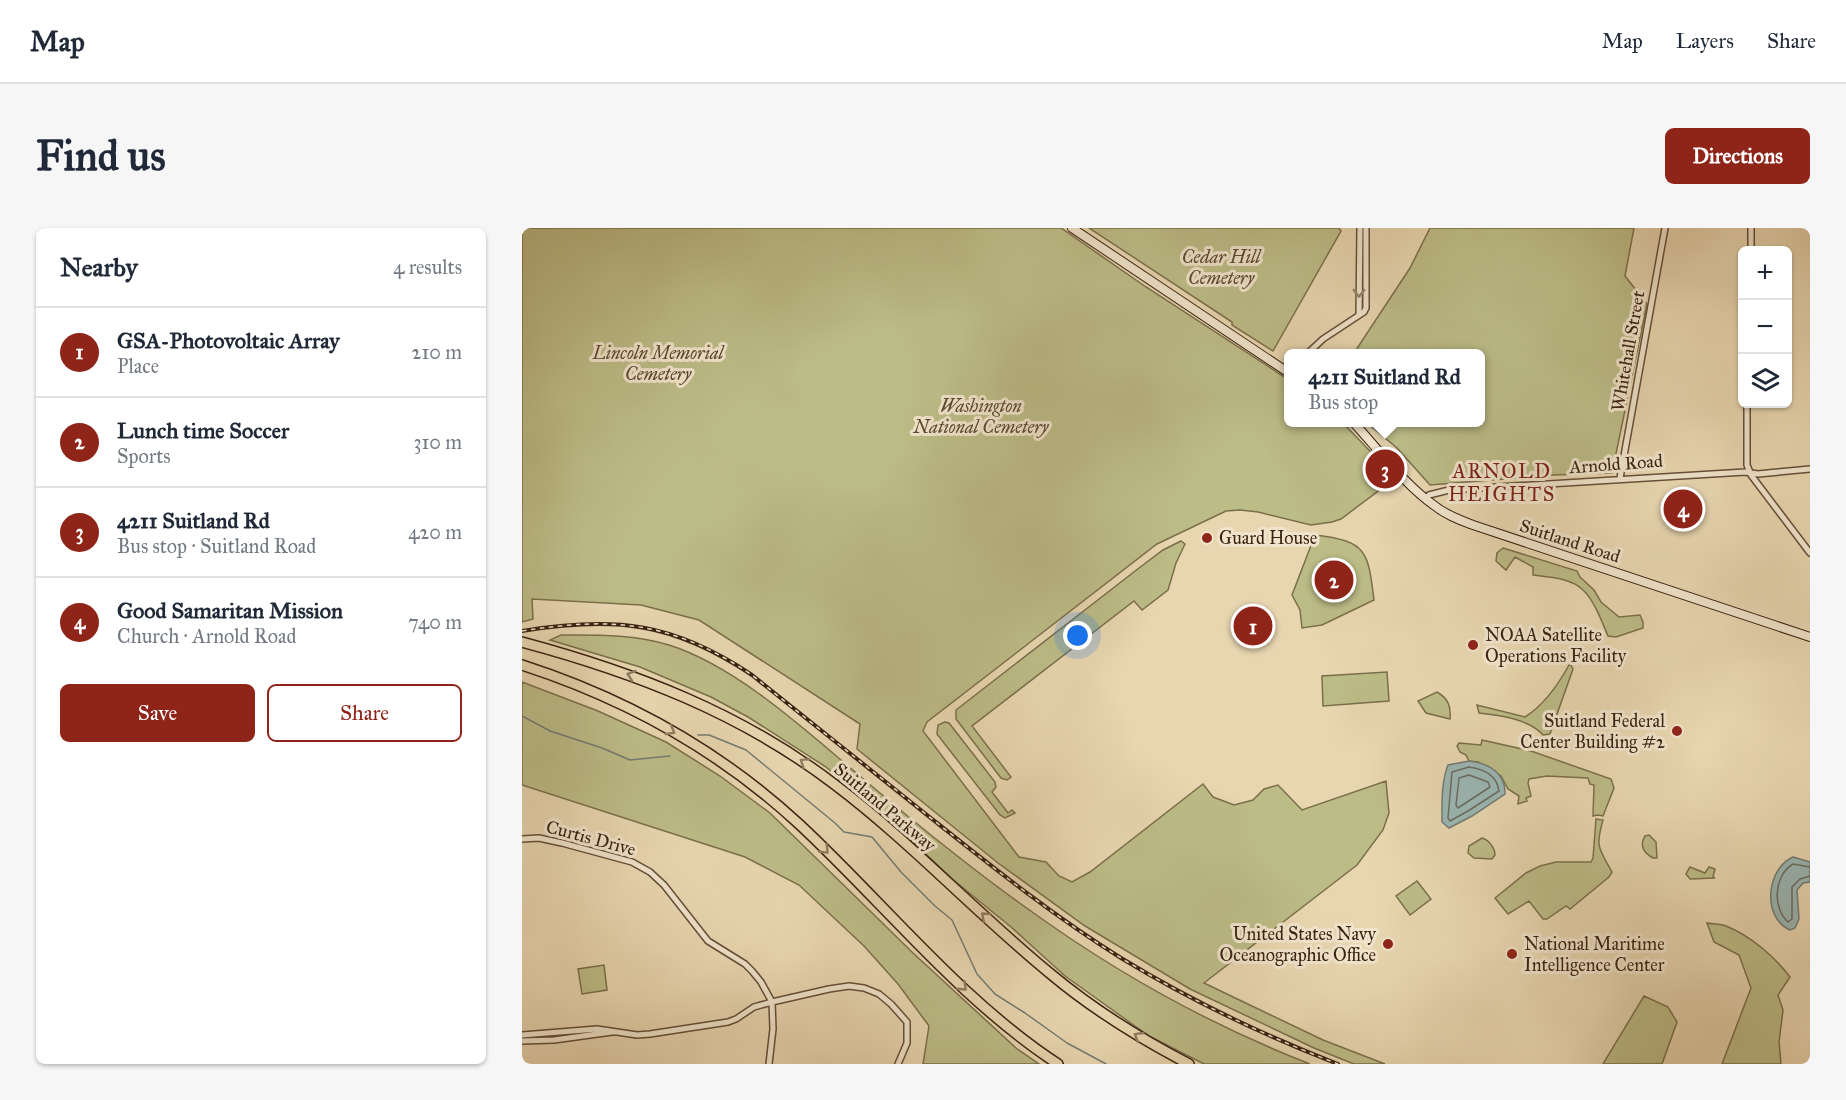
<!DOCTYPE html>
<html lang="en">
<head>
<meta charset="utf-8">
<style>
  :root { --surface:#fff; --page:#f6f6f7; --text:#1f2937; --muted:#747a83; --line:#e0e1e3; --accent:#8f2418 }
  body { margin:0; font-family:"IM FELL Great Primer",serif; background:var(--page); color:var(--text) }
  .controls { position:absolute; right:18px; top:18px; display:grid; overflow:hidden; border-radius:9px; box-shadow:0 2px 4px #0004 }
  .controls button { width:54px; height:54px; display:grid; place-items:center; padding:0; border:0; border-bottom:2px solid var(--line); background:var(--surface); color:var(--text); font:30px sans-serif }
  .you { position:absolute; left:556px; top:408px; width:21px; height:21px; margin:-15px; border:4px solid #fff; border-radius:50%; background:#1a73e8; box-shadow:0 0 0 9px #1a73e833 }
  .badge { display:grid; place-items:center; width:39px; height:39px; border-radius:50%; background:var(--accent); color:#fff; font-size:20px; font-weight:700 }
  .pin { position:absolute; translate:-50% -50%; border:3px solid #fff; box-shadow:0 2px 6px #0006 }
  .popup { position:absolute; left:762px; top:121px; width:201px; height:78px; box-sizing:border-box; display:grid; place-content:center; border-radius:9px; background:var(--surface); filter:drop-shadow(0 2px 4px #0005); font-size:20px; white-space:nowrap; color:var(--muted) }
  .popup b { font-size:22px; color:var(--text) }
  .popup::after { content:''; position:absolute; left:50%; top:100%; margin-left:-12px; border:12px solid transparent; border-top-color:var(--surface) }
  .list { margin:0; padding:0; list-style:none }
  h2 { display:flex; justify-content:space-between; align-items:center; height:78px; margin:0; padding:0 24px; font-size:26px }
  h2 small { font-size:20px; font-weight:400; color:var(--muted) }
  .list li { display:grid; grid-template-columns:39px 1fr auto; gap:18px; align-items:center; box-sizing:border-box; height:90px; padding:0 24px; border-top:2px solid var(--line) }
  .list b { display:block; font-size:22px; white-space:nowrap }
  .list p { margin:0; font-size:20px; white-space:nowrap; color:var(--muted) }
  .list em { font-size:20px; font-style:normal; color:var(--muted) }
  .actions { display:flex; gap:12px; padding:18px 24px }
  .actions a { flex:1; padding:14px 0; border:2px solid var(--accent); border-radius:9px; text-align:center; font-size:21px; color:var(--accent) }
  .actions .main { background:var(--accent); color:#fff }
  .icon { flex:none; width:33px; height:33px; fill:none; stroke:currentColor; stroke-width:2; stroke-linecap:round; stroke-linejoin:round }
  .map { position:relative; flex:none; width:1288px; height:836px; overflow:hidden; border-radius:9px }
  header { display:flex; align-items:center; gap:36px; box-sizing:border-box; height:84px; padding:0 30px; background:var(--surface); border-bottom:2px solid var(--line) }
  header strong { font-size:28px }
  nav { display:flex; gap:33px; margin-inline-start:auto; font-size:21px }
  .intro { display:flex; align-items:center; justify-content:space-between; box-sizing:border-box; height:144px; padding:0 36px }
  h1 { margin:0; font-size:42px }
  .button { padding:15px 27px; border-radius:9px; background:var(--accent); color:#fff; font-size:21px; font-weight:700 }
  main { display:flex; gap:36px; padding:0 36px }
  aside { flex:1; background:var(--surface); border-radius:9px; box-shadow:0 2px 4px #0004 }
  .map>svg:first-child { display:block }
</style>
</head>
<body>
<header>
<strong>Map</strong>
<nav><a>Map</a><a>Layers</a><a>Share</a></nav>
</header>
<div class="intro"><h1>Find us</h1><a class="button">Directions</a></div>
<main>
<aside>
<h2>Nearby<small>4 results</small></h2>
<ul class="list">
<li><span class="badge">1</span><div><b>GSA-Photovoltaic Array</b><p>Place</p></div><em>210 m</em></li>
<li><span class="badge">2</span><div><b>Lunch time Soccer</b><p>Sports</p></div><em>310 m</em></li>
<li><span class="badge">3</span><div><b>4211 Suitland Rd</b><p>Bus stop · Suitland Road</p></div><em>420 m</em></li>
<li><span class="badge">4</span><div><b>Good Samaritan Mission</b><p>Church · Arnold Road</p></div><em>740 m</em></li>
</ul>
<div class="actions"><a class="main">Save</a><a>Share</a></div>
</aside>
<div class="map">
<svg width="1288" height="836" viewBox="0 0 1288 836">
  <rect width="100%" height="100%" fill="#e8d6b0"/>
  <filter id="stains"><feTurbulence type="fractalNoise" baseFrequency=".00333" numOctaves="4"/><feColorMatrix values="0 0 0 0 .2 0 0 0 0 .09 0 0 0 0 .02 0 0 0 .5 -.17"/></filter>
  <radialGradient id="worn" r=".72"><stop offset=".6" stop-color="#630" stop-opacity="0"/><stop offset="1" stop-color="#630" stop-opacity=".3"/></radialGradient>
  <path fill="#bcbc87" stroke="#7b6f4c" stroke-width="1.5" d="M 0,0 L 539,0 L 624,59 L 767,152 L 767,194 L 821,195 L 869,245 L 870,251 L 867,255 L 819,291 L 810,294 L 789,297 L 736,284 L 718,282 L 704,283 L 635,316 L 405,494 L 401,503 L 497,629 L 524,634 L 537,648 L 550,654 L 568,644 L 681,556 L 691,569 L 712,577 L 731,572 L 742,561 L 756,557 L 780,582 L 864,553 L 867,585 L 861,602 L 835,637 L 682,755 L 801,812 L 863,836 L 832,836 L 792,820 L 668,761 L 563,698 L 476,635 L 335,521 L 338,496 L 177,392 L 119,377 L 10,371 L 11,391 L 0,394 Z
    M 567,0 L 817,0 L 819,3 L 751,123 L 710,97 L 710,94 Z
    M 908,0 L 1112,0 L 1103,48 L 1125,76 L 1090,245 L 1031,247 L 908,257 L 875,220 L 845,195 L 959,194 L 959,125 L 832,125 L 888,40 Z
    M 793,307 C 845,313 846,323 852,372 L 800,397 L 780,400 L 778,382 L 770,367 Z
    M 659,313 L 663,316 L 654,335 L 646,362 L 620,382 L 612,373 L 450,498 L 489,549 L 485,552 L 479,550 L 434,491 L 434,482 L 617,340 L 641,322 Z
    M 981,320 L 1055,343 L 1058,349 L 1072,362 L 1079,374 L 1097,389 L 1118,387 L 1121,394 L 1121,400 L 1094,409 L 1086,408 C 1080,394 1072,372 1061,362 C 1049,350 1027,349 1011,347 L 1011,339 L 993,329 L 984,342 L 974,333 L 975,325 Z
    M 39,407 C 75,407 112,406 147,417 C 217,439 290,508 346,555 C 398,599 451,642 506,681 C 593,744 688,797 788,836 L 682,836 L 627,808 L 543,748 L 489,699 L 429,650 L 369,593 L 304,539 L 226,489 L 189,469 L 118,439 L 28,412 Z
    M 1047,437 L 1049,437 L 1051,441 L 1028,506 L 1021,507 C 1007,491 977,487 957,485 L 955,477 L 1003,489 C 1022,477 1036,457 1047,437 Z
    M 865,444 L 867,473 L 801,478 L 800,448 Z
    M 0,454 L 76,483 L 144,514 L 198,548 L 248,585 L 391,725 L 494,820 L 517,836 L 401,836 L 407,798 L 376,756 L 342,718 L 277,657 L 223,629 L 0,557 Z
    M 915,464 C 927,471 929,479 928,491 L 904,485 L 896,473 Z
    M 423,494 L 427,495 L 473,554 L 474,559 L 470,564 L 486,585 L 490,582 L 493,585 L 483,590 L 478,587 L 415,506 L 416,497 Z
    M 960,512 L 1009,523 L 1089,551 L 1092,560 L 1081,588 L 1076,587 L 1071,588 L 1072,557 L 1068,556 L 1066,550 L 1025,548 L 1007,551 L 1006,555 L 1009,568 L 1004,570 L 1005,573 L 996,576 L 997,568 L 986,561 L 979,548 L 956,534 L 947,533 L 944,527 L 938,524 L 935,518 L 937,515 L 959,517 Z
    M 1074,591 L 1081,592 C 1073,620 1077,620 1090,644 L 1087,649 L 1048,681 L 1044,678 L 1025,691 L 1021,691 L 1007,673 L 986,686 L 973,670 L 1004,645 L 1018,638 L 1034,634 L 1069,634 L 1071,630 Z
    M 1127,607 L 1134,614 L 1135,630 L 1131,630 C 1122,625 1117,618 1123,608 Z
    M 960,610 C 967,612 973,620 973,627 L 970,631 L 952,630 L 946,625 L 947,618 Z
    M 1168,639 L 1183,645 L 1187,639 L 1193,641 L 1191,649 L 1193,650 L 1168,651 L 1164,646 Z
    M 895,653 L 909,671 L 888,687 L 874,668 Z
    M 1185,695 C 1191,696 1199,696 1204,698 C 1229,708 1253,729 1268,749 L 1256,767 L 1261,782 L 1257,814 L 1259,836 L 1200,836 L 1229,760 L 1217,727 L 1192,714 Z
    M 82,737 L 85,762 L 60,766 L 56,741 Z
    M 1122,768 L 1146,779 L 1155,794 L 1140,836 L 1081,836 Z"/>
  <path fill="#9ab7b4" stroke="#747b73" stroke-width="1.5" d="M 947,533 C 966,535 984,545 983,566 L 950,588 L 927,600 L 920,594 C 920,576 919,555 926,537 Z
    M 1271,629 L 1288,634 L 1288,654 L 1281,655 L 1275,662 L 1277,691 L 1273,700 L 1268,702 C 1239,689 1245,640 1271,629 Z"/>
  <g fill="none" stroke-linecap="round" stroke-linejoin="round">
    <path stroke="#6a6c62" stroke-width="1.5" d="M 947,539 C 962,541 975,547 977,563 L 946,583 L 928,593 L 926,590 L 930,544 Z
      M 947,547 L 966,554 L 968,559 L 936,580 L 934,577 L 937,550 Z
      M 1288,639 L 1271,636 C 1252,647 1250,680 1266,694 L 1270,691 L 1270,659 L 1278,651 L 1288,648"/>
    <path stroke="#747b73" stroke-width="1.5" d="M 0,488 L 28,503 L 80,520 L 108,532 L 148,528
      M 176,507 L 187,507 L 224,522 L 313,595 L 322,604 L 350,609 L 379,644 L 413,678 L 430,692 L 455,746 L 473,766 L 503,785 L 545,815 L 584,836"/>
    <defs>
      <path id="minor" d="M 1229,22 L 1229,0
        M 837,87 L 838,0
        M 786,125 L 801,111 L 842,84 L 844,80 L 844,0
        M 1225,176 L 1225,237 L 1229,247 L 1288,325
        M 1098,250 L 1143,0
        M 904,271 L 907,267 L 927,262 L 1223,244 L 1236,246 L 1288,241
        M 0,611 L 17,610 L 40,615 L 110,634 L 128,644 L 142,657 L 186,713 L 223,736 L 230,743 L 239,754 L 250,774 L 232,779 L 214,791 L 206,794 L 128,806 L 115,807 L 75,801 L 0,807
        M 0,813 L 32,812 L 90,804
        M 247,836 L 251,801 L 250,774 L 307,761 L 327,758 L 342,760 L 357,766 L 369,776 L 385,794 L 385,815 L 376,836"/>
      <path id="secondary" d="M 550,0 L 767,145
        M 831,194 C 857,222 882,256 913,278 C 924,287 938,292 951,297 L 1288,409"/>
      <path id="trunk" d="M 0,414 C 112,444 219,485 312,556 C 389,614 455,686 530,747 C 572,782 619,811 667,836
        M 0,437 C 102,470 198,523 277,596 C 362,675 438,772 536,836"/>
    </defs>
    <use href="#minor" stroke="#664f39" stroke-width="8"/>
    <use href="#secondary" stroke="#3a2211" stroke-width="10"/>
    <use href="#trunk" stroke="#3a2211" stroke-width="12"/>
    <use href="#minor" stroke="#f0e4cc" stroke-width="5"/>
    <use href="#secondary" stroke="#f0e4cc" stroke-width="8"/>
    <use href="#trunk" stroke="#e8d6b0" stroke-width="9"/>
    <defs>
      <path id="rail" d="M 0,403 C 93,388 151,394 230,447 C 288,494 347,540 405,587 C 468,637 530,687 599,730 C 668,772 741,807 816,836"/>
    </defs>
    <use href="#rail" stroke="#3a2211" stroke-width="4"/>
    <use href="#rail" stroke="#f0e4cc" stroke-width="1.5" stroke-dasharray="4.5" stroke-linecap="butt"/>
  </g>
  <defs><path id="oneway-chevron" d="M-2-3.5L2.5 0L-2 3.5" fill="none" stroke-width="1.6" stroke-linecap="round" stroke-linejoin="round" transform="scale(1.5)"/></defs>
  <use stroke="#95836e" href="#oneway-chevron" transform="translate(837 65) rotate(90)"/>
  <g stroke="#917c60">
    <use href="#oneway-chevron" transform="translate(109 447) rotate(-161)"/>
    <use href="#oneway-chevron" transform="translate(149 503) rotate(30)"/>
    <use href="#oneway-chevron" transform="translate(282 534) rotate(-146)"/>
    <use href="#oneway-chevron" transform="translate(303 622) rotate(45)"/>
    <use href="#oneway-chevron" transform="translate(463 688) rotate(-138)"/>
    <use href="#oneway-chevron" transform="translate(441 759) rotate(44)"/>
    <use href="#oneway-chevron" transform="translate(616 808) rotate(-149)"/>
  </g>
  <g fill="#8f2418" stroke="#f0e4cc" stroke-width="2">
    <circle cx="685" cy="310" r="6"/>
    <circle cx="951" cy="417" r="6"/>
    <circle cx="1155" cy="503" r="6"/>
    <circle cx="866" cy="716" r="6"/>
    <circle cx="990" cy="726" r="6"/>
  </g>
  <g text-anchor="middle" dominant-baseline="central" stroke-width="6" stroke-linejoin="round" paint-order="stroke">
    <g font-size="18" font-style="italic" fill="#5a482e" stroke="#f0e4cc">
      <text x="699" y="29">Cedar Hill<tspan x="699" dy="21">Cemetery</tspan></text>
      <text x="136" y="125">Lincoln Memorial<tspan x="136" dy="21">Cemetery</tspan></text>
      <text x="459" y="178">Washington<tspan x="459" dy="21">National Cemetery</tspan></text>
    </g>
    <g font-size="18" fill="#3a2211" stroke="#f0e4cc">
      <text transform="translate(1106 123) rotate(-80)">Whitehall Street</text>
      <text transform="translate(1094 236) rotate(-4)">Arnold Road</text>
      <text transform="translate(1048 313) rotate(18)">Suitland Road</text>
      <text transform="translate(363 579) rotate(40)">Suitland Parkway</text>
      <text transform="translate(69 610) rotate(15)">Curtis Drive</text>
    </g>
    <g font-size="18" fill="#3a2211" stroke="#f0e4cc" text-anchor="start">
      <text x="697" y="310">Guard House</text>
      <text x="963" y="407">NOAA Satellite<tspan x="963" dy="21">Operations Facility</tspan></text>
      <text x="1143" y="493" text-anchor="end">Suitland Federal<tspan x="1143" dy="21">Center Building #2</tspan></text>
      <text x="854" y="706" text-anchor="end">United States Navy<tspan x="854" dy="21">Oceanographic Office</tspan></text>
      <text x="1002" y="716">National Maritime<tspan x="1002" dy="21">Intelligence Center</tspan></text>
    </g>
    <g font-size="20" letter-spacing="1.5" fill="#7a1f14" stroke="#f0e4cc">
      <text x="980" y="243">ARNOLD<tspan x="980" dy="23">HEIGHTS</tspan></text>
    </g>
  </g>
  <rect width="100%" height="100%" filter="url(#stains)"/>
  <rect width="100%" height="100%" fill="url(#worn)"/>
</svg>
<div class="controls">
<button>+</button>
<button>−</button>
<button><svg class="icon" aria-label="layers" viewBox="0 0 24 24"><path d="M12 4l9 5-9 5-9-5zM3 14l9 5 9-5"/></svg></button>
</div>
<div class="you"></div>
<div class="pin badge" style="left:731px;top:398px">1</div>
<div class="pin badge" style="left:812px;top:352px">2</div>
<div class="pin badge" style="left:863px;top:241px">3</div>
<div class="popup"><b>4211 Suitland Rd</b>Bus stop</div>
<div class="pin badge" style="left:1161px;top:281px">4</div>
</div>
</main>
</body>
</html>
